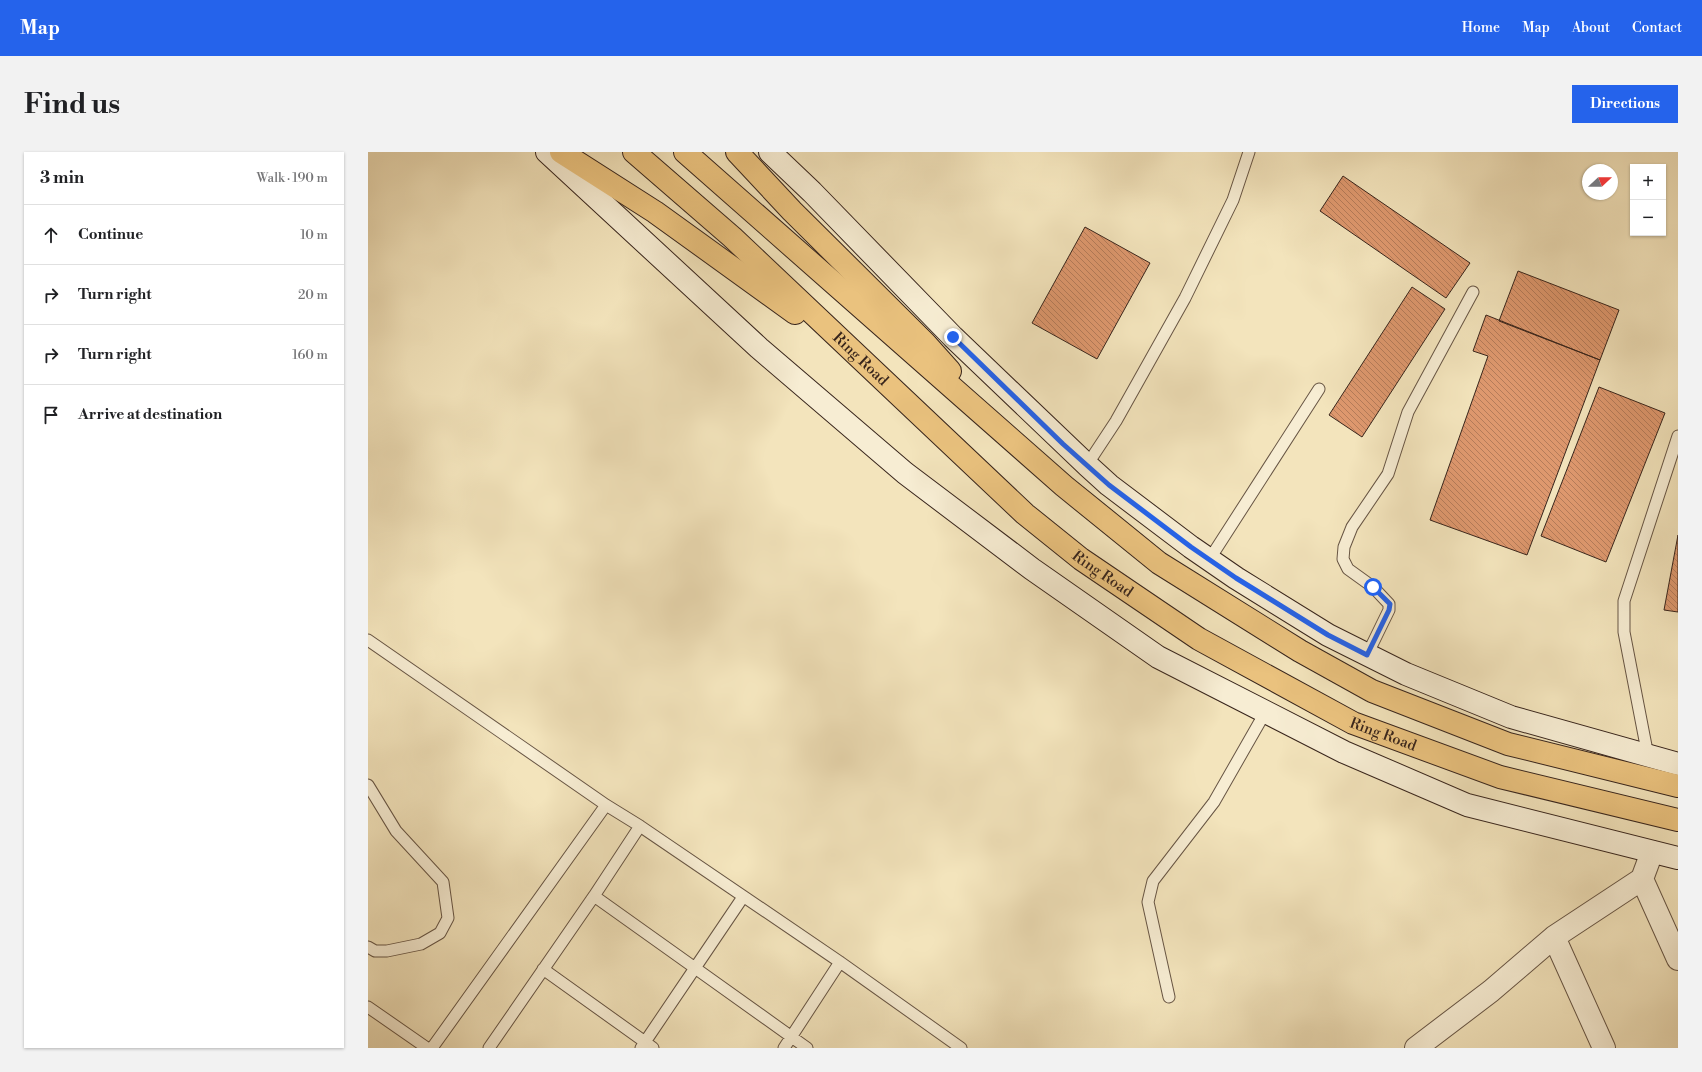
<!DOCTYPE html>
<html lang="en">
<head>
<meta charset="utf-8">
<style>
  :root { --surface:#fff; --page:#f2f2f2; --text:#202124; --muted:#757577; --line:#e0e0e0; --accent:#2563eb }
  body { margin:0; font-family:"Libre Bodoni",serif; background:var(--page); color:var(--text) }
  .controls { position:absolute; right:12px; top:12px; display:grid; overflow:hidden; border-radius:0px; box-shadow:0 1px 3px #0004 }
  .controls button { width:36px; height:36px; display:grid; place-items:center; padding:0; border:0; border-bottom:1px solid var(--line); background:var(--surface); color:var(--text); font:20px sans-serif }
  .compass { position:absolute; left:1214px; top:12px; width:36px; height:36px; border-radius:50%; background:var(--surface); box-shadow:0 1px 3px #0004; rotate:68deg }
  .stop { position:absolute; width:12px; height:12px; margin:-9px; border:3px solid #2563eb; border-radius:50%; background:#fff }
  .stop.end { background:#2563eb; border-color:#fff; box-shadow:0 1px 4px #0008 }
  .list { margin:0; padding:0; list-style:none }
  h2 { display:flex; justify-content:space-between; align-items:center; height:52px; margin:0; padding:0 16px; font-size:17px }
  h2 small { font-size:13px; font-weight:400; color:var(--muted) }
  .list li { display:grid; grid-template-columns:26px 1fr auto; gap:12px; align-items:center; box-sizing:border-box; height:60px; padding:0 16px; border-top:1px solid var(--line) }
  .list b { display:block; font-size:15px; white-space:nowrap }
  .list em { font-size:13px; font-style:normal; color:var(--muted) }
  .icon { flex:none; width:22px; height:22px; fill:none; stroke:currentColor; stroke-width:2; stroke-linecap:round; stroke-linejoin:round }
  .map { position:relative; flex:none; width:1310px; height:896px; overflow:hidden; border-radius:0px }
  header { display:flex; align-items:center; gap:24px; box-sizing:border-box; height:56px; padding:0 20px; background:var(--accent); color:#fff }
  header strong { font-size:19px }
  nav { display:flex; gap:22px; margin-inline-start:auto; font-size:14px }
  .intro { display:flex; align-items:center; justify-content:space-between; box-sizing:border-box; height:96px; padding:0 24px }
  h1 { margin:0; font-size:28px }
  .button { padding:10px 18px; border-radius:0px; background:var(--accent); color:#fff; font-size:14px; font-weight:700 }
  main { display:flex; gap:24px; padding:0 24px }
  aside { flex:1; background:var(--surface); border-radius:0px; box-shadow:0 1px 3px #0004 }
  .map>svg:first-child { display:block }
</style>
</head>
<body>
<header>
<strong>Map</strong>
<nav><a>Home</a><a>Map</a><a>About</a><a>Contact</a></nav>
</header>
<div class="intro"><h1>Find us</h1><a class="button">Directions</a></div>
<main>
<aside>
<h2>3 min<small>Walk · 190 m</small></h2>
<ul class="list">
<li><svg class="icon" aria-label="ahead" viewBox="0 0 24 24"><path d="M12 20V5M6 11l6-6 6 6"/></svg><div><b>Continue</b></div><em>10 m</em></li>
<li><svg class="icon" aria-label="right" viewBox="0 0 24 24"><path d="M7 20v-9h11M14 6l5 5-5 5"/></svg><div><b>Turn right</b></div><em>20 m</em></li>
<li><svg class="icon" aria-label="right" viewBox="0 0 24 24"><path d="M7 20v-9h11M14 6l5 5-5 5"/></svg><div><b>Turn right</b></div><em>160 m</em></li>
<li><svg class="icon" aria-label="arrive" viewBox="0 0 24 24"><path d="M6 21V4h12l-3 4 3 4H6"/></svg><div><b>Arrive at destination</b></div></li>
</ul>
</aside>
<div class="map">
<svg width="1310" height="896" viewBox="0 0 1310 896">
  <defs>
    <pattern id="building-back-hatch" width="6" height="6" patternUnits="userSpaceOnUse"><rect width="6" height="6" fill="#de986e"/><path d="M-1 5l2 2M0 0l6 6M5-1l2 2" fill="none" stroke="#b57c5a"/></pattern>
  </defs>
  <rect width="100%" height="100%" fill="#f3e4bc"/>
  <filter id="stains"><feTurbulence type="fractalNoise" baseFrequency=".005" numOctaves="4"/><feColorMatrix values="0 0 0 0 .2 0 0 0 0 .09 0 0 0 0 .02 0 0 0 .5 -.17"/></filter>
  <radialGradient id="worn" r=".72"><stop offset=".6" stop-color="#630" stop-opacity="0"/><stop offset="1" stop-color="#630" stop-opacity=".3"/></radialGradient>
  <path fill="url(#building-back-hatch)" stroke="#38251c" d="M 975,24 L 1102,111 L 1078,146 L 952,59 Z
    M 717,75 L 782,111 L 729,207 L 664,171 Z
    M 1150,119 L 1251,158 L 1232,208 L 1131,169 Z
    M 1044,135 L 1077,157 L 994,285 L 961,263 Z
    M 1118,163 L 1232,208 L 1159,403 L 1062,368 L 1120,204 L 1105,199 Z
    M 1231,235 L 1297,261 L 1238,410 L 1173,384 Z
    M 1310,383 L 1310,460 L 1296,458 Z"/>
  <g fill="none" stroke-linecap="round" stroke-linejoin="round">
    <defs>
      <path id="lane" d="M 719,313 L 748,269 L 817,146 L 865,48 L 881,0
        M 841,408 L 951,237
        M 0,488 L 238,653 L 272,674 L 472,810 L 593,896
        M 999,503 L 1021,458 L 1021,452 L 1005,435 L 980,417 L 975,407 L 976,395 L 984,375 L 1020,322 L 1040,260 L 1105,140
        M 1280,604 L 1256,480 L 1256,449 L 1310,284
        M 0,633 L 28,679 L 75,730 L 80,766 L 72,781 L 53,792 L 19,799 L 7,799 L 0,795
        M 226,744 L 327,816 L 277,890 L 285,896
        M 375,745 L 327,816 L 439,896
        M 175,817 L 277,890 L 273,896
        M 801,845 L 780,750 L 785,729 L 846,650 L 898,559
        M 0,855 L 59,896
        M 64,896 L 238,653
        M 121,896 L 226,744 L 272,674
        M 416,896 L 472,810"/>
      <path id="street" d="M 1274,727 L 1310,807
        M 1186,785 L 1236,896
        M 1048,896 L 1123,839 L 1186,785 L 1274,727 L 1284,700"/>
      <path id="secondary" d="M 179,0 L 391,196 L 537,321 L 664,417 L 790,505 L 976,600 L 1099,653 L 1310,706
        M 402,0 L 444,40 L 585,185 L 719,313 L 741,333 L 823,395 L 868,426 L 960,483 L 1038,522 L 1143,565 L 1310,612"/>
      <g id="highway">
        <path d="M 193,0 L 287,60 L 427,161"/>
        <path id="s1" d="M 266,0 L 364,85 L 657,362 L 713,407 L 831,487 L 985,571 L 1132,625 L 1310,668"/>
        <path d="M 317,0 L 696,334 L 791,411 L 932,499 L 1004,539 L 1140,592 L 1310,634"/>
        <path d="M 369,0 L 424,59 L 557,191 L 582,219"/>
      </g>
    </defs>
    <use href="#lane" stroke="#675544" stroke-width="13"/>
    <use href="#street" stroke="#675544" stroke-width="24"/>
    <use href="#secondary" stroke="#38251c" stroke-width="24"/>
    <use href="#highway" stroke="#38251c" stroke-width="24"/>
    <use href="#lane" stroke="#f7edd3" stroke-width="11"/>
    <use href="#street" stroke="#f7edd3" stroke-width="22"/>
    <use href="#secondary" stroke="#f7edd3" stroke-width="22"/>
    <use href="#highway" stroke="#eac27e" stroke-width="22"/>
  </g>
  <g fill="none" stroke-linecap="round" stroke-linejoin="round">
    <path stroke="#2563eb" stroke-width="5" d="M 585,185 L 695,292 L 741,333 L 823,395 L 868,426 L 960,483 L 999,503 L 1021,458 L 1022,452 L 1005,435"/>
  </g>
  <g text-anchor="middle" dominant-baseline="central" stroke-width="3" stroke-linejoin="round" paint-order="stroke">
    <g font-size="15" fill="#38251c" stroke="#f7edd3">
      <text stroke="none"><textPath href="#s1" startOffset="307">Ring Road</textPath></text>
      <text stroke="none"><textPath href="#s1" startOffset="631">Ring Road</textPath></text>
      <text stroke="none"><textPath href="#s1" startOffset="955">Ring Road</textPath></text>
    </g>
  </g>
  <rect width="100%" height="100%" filter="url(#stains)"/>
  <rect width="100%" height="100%" fill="url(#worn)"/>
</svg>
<div class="controls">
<button>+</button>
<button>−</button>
</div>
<svg class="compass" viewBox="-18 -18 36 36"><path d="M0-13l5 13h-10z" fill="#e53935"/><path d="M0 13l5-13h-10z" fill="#757577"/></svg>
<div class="stop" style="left:1005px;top:435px"></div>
<div class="stop end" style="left:585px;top:185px"></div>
</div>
</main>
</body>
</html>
